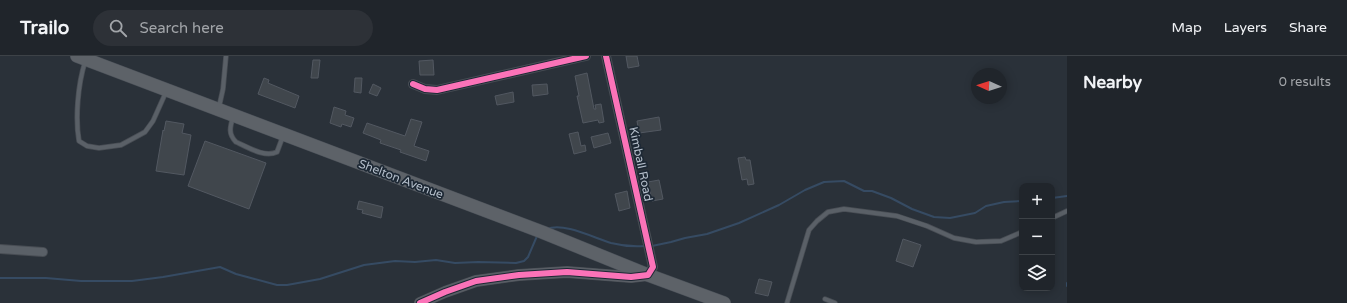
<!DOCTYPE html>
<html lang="en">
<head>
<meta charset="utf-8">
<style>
  :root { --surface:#20252b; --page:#2d3137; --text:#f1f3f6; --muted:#a2a5a9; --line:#3d4247 }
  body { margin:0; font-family:"Varela Round",sans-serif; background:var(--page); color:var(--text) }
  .controls { position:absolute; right:12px; bottom:12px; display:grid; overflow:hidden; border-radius:8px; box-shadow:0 2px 10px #0003 }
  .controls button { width:36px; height:36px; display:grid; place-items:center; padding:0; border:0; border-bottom:1px solid var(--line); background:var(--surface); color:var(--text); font:20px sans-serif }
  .compass { position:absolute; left:971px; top:12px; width:36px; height:36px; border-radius:50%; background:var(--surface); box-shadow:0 2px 10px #0003; rotate:273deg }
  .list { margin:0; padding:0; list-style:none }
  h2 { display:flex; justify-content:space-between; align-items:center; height:52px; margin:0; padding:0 16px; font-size:17px }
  h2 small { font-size:13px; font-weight:400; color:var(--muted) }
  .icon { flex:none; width:22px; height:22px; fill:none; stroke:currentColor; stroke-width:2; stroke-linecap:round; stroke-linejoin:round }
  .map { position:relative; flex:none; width:1067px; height:247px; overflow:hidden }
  header { display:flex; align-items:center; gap:24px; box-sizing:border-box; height:56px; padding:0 20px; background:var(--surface); border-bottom:1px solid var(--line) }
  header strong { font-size:19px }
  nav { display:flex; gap:22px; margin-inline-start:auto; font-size:14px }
  .search { width:280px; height:36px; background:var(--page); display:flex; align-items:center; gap:10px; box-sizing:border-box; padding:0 14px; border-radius:22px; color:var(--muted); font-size:15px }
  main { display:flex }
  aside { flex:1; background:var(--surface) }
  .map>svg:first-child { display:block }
</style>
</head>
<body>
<header>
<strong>Trailo</strong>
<div class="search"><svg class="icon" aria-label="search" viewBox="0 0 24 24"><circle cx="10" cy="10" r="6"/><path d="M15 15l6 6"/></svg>Search here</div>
<nav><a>Map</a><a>Layers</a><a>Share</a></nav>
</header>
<main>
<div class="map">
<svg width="1067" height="247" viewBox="0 0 1067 247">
  <rect width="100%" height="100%" fill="#2a3139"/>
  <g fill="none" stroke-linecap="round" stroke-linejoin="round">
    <path stroke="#364b63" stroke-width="2" d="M 1052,142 L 1067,140
      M 547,173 C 564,166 594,182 611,187 C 623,190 633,191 645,190
      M 652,190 L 671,186 L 685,182 L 707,178 L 739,167 L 779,149 L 805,134 L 824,126 L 844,125 L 864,135 L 872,135 L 891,142 L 912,153 L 934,161 L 950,162 L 975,157 L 986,150 L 1004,146 L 1022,145
      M 0,222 L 46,222 L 81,225 L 132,225 L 163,221 L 220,211 L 236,218 L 277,229 L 287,229 L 320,223 L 364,209 L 395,205 L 415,206 L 436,204 L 455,207 L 478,206 L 516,207 L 524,205 L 528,201 L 537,180
      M 1067,227 L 1067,230"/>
  </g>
  <path fill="#40464c" stroke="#525861" d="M 626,0 L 637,0 L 639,10 L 628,12 Z
    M 313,4 L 320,4 L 318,22 L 311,22 Z
    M 433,4 L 434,19 L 420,19 L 419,5 Z
    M 587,17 L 594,53 L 596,53 L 595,49 L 601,48 L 604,66 L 599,67 L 598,64 L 583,67 L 577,40 L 579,40 L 575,20 Z
    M 264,22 L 269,24 L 268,27 L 299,40 L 295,52 L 258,38 Z
    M 355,22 L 362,22 L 361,37 L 354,36 Z
    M 373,28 L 381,32 L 377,40 L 369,37 Z
    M 547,28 L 548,38 L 533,40 L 532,29 Z
    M 513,36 L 514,46 L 497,49 L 495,40 Z
    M 334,51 L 346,55 L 345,59 L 354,62 L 351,71 L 342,68 L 341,71 L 330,67 Z
    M 659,61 L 661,74 L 639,77 L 637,65 Z
    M 411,63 L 422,66 L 414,90 L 429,95 L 426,105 L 400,96 L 401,94 L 380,87 L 381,84 L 363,77 L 367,67 L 405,80 Z
    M 166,65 L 184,68 L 182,77 L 191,79 L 184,119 L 156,115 L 163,74 L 164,75 Z
    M 578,76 L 581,90 L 585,89 L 586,95 L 574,98 L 569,78 Z
    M 608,77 L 611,87 L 594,92 L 591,81 Z
    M 205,85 L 266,107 L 249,153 L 188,130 Z
    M 745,101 L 746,104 L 750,104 L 754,128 L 748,129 L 747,123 L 742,124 L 738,102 Z
    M 659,124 L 663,143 L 652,145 L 648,126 Z
    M 627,135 L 630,152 L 619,155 L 615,138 Z
    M 359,145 L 383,151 L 381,162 L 362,157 L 363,154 L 357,153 Z
    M 903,183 L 921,189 L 913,211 L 896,205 Z
    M 759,223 L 772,226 L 768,240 L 755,237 Z"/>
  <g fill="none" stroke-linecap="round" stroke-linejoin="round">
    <defs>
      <path id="lane" d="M 85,6 C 78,28 75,62 79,85 L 87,90 L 99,92 L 121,89 L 145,76 L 153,65 L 166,36
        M 219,51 L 223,33 L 226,0
        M 233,61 C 230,71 228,78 236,86 C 248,91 264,102 277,96 L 283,80
        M 1052,162 L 1067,155
        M 825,243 L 835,247
        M 787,247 L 809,174 L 817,165 L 828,156 L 844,153 L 897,160 L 927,170 L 954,182 L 976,186 L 1001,185 L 1022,176"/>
      <path id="street" d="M 606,0 L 653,211 L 648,219
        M 413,28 L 425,33 L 437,34 L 586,0
        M 0,193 L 43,196"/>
      <path id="secondary" d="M 420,247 L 445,236 L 476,225 L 519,219 L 567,216 L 631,221 L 648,219"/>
      <path id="primary" d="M 77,0 L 542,176 L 648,219 L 724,247"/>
    </defs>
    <use href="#lane" stroke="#484d54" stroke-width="5.5"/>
    <use href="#street" stroke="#484d54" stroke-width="10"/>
    <use href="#secondary" stroke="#484d54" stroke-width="12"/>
    <use href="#primary" stroke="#484e56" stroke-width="14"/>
    <use href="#lane" stroke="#5a6067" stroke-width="4"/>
    <use href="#street" stroke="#5a6067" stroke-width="8"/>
    <use href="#secondary" stroke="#595e65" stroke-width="11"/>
    <use href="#primary" stroke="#5d6268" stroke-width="13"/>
    <defs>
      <path id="cycleway" d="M 413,28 L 425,33 L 437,34 L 586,0
        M 420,247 L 445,236 L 476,225 L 519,219 L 567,216 L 631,221 L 648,219 L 653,211 L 606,0"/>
    </defs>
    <use href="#cycleway" stroke="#1d2834" stroke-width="8"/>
    <use href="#cycleway" stroke="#fb73b8" stroke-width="6"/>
  </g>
  <g text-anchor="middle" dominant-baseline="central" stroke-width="3.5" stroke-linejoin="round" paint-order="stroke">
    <g font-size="12" fill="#b4beca" stroke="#1d2834">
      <text transform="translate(641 108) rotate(78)">Kimball Road</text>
      <text transform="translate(401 123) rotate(21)">Shelton Avenue</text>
    </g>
  </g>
</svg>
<div class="controls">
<button>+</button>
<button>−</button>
<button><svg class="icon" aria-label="layers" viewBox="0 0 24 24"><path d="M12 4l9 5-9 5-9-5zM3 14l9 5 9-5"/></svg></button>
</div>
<svg class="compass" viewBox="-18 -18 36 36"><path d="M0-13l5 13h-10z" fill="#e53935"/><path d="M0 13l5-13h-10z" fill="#a2a5a9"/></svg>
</div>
<aside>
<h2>Nearby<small>0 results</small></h2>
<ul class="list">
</ul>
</aside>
</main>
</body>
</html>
